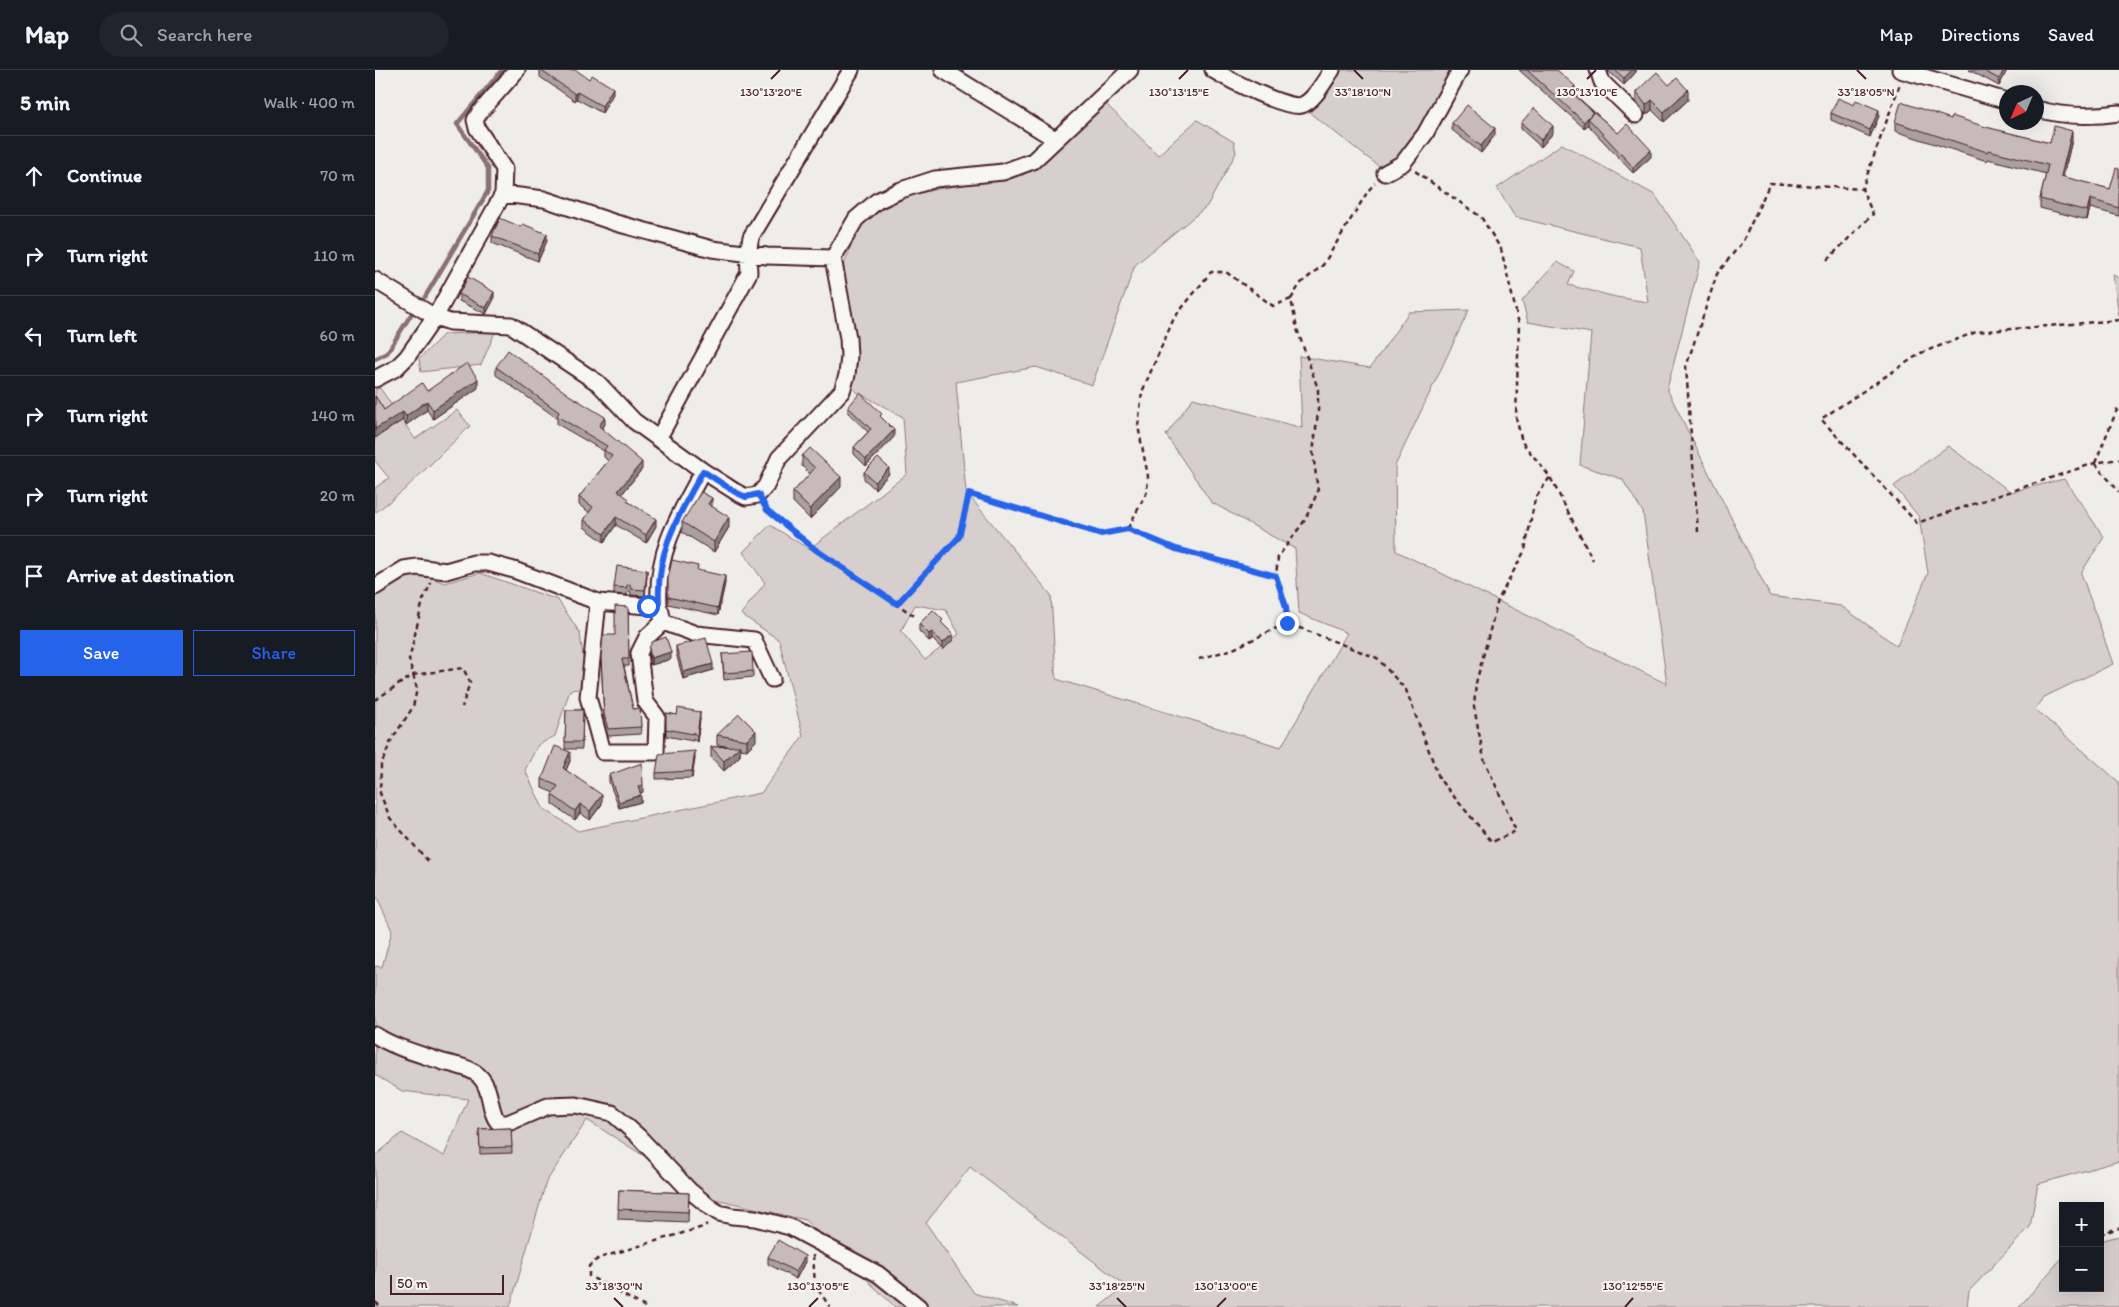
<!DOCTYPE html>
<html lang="en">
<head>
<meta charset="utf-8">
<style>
  :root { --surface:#171b24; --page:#20242c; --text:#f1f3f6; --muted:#9ea1a6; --line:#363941; --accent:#2563eb }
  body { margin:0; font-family:Itim,sans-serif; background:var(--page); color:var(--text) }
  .controls { position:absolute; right:15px; bottom:15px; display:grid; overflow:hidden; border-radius:0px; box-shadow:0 5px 20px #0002 }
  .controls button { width:45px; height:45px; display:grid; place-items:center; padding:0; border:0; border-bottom:1px solid var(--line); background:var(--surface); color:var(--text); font:25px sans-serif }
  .compass { position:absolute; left:1624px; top:15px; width:45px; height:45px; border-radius:50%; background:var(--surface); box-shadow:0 5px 20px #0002; rotate:224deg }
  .scale { position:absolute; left:15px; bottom:12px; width:114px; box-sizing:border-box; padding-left:5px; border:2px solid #4a1f2b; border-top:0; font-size:14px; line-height:18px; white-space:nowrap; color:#4a1f2b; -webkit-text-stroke:4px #f6f6f2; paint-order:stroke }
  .stop { position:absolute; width:15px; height:15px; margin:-11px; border:4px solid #2563eb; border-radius:50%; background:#fff }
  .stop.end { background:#2563eb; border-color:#fff; box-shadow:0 1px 5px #0008 }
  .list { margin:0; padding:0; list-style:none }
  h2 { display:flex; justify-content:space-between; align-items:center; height:65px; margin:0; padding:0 20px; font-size:21px }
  h2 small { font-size:16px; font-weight:400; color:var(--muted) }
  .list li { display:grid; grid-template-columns:32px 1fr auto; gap:15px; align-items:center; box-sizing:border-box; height:80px; padding:0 20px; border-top:1px solid var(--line) }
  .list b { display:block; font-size:19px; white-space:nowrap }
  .list em { font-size:16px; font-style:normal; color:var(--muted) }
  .actions { display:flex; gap:10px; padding:15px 20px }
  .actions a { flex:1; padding:11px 0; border:1px solid var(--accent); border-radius:0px; text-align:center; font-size:18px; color:var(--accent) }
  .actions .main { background:var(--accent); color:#fff }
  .icon { flex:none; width:28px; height:28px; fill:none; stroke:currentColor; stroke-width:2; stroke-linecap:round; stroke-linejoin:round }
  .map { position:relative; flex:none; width:1744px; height:1237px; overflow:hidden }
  header { display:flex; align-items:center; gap:30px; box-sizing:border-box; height:70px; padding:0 25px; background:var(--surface); border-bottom:1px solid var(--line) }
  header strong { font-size:24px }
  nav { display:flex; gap:28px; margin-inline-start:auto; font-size:18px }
  .search { width:350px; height:45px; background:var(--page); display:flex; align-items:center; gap:12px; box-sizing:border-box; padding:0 18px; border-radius:28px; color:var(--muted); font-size:19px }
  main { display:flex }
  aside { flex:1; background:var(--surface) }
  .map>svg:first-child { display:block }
</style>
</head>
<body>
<header>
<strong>Map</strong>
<div class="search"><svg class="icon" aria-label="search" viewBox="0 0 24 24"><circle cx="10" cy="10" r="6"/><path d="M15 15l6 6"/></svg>Search here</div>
<nav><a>Map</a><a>Directions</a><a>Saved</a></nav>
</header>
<main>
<aside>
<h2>5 min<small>Walk · 400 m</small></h2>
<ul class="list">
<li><svg class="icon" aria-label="ahead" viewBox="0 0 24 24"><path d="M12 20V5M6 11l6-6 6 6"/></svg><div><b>Continue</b></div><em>70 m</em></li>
<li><svg class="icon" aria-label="right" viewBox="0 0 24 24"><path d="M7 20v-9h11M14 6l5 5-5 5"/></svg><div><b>Turn right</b></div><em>110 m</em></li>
<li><svg class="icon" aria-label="left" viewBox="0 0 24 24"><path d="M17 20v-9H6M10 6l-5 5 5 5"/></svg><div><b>Turn left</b></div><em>60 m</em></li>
<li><svg class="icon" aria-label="right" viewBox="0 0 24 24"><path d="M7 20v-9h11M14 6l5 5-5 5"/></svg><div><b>Turn right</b></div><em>140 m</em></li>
<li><svg class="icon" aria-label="right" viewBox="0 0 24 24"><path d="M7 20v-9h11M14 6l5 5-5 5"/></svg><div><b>Turn right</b></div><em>20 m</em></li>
<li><svg class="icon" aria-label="arrive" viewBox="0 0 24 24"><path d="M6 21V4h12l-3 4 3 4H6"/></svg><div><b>Arrive at destination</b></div></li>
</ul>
<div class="actions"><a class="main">Save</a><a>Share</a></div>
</aside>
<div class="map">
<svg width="1744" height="1237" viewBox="0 0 1744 1237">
  <rect width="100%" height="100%" fill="#efedea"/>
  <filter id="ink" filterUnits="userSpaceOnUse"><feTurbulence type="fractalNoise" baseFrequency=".02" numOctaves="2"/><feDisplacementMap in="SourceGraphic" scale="10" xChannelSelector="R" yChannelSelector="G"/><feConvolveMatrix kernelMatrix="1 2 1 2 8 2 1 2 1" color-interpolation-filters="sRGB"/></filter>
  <g filter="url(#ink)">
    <path fill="#d7cfce" stroke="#90777c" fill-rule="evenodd" d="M 964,0 L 1080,0 L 1029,85 L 1006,98 L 935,43 Z
      M 731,34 L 783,85 L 822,50 L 859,72 L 861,83 L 832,136 L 760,195 L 717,315 L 661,297 L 581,312 L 591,422 L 676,525 L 681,609 L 906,677 L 972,563 L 924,543 L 920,479 L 836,432 L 791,365 L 818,328 L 927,358 L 924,286 L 995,298 L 1034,242 L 1094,240 L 1020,396 L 1021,481 L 1292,614 L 1268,442 L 1247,409 L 1205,395 L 1216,263 L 1153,252 L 1147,231 L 1182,192 L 1199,201 L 1193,215 L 1241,227 L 1273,232 L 1265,177 L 1140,147 L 1122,118 L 1187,74 L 1280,125 L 1325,192 L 1292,319 L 1395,526 L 1466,536 L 1522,576 L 1553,503 L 1544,447 L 1519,416 L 1573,376 L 1636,422 L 1689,409 L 1729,467 L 1706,503 L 1738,594 L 1671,626 L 1660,639 L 1744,712 L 1744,1091 L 1663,1114 L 1655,1157 L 1594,1221 L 1592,1237 L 724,1237 L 751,1216 L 595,1097 L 551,1153 L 599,1223 L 643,1237 L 520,1237 L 430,1150 L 336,1128 L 212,1050 L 171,1112 L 135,1237 L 0,1237 L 0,1086 L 27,1063 L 69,1086 L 93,1029 L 27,1021 L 0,1005 L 0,896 L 7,897 L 17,861 L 0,823 L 0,528 L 6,521 L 42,503 L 70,513 L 105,503 L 183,530 L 205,563 L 212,618 L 195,620 L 180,666 L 163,675 L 150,700 L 168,738 L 203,761 L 386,723 L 428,666 L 404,570 L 366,544 L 390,513 L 368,482 L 395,455 L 434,479 L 532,404 L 528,347 L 475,318 L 481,269 L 466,202 L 485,154 L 525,128 L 562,119 L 648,105 L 673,88 ZM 540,535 L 571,540 L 584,564 L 550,590 L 526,561 Z
      M 1738,205 L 1744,208 L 1744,246 Z
      M 120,262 L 106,295 L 46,302 L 44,289 L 69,264 Z
      M 5,318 L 40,369 L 82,340 L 95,356 L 29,420 L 0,443 L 0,418 L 14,408 L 0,391 L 0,320 Z
      M 1744,1166 L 1744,1237 L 1644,1237 L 1688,1187 L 1688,1218 L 1725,1218 L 1725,1171 Z"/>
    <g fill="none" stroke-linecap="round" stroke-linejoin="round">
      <path stroke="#8a6f74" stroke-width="4.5" d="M 50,227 L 113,121 L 113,98 L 82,54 L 127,0
        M 0,289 L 12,283 L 37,243"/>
      <defs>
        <path id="minor" d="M 568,0 L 680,69
          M 838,0 C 853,9 912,40 927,35 C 940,30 949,11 957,0
          M 1223,0 L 1227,12 L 1261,45
          M 1525,0 L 1632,31
          M 1662,39 C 1689,47 1716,47 1744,43
          M 1010,103 L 1028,93 L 1050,64 L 1085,0
          M 128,124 L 169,129 L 241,153 L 337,179 L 392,186 L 458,188
          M 0,210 L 60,247 L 75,252 L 136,255 L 223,313 L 259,351 L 328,401 L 361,422 L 371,427 L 383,425 L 391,416 L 404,388 L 467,321 L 472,305 L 474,286 L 473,268 L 458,188 L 481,149 L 502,131 L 526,120 L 560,109 L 628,102 L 658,91 L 755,0
          M 0,309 L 21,298 L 32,287 L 60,247 L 128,124 L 129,99 L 102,58 L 100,50 L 105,42 L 142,0
          M 283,369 L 374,203 L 373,183 L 376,167 L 476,0
          M 0,517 L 29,499 L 42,497 L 71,501 L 99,493 L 113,493 L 139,500 L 223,532 L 273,536 L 284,533 C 281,481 304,445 328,401
          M 223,532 L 213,627 L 228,682 L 281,682 L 282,647 L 270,631 L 264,583 L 272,567 L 288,552
          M 286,542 L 288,552 L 321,564 L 379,570 L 397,609
          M 0,965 C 20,978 45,984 68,992 C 79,995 94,997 103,1005 C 118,1018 113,1042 124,1053 L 133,1053 L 173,1036 L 201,1035 L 237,1043 L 263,1066 L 314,1120 L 336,1138 L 344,1143 L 357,1146 L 380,1148 L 415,1157 L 503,1204 L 544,1237"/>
      </defs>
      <use href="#minor" stroke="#4a1f2b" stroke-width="19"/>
      <path stroke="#4a1f2b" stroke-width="2.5" stroke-dasharray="5 4" stroke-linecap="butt" d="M 1040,101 L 1106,147 L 1126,179 L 1144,254 L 1141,347 L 1147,372 L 1175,407 L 1218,490
        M 1452,190 L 1498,144 L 1487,119
        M 1744,250 L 1601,262 L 1546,283 L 1446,349 L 1542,453 L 1720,393 L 1744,389
        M 1720,393 L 1744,335
        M 1720,393 L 1744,422
        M 390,437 L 392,441 L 441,480 L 541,547
        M 753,458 L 772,422 L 773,406 L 763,356 L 767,322 L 799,248 L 836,202 L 851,202 L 898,236 L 916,229
        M 1323,462 L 1311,297 L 1342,204 L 1368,171 L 1395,113 L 1487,119 L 1525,14
        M 522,534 L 584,467 L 594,424 L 726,464 L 753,459 L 801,479 L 901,506
        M 912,553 L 911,537 L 901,506 L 903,487 L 930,450 L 943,421 L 938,383 L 943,342 L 943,319 L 922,259 L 916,229 L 925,214 L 948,195 L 993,121 L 1000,113
        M 824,589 L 858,579 L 912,553 L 1002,588 L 1031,620 L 1065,710 L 1117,772 L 1141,761 L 1109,689 L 1099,637 L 1101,613 L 1123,530 L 1150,480 L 1160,429 L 1175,407
        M 0,630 L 38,605 L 88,598 L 95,612 L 87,637
        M 53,791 L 15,748 L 5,723 L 6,695 L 16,671 L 38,637 L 42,619 L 34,590 L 48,530 L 56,513
        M 1725,1164 L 1744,1158
        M 438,1185 L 440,1215 L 455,1237
        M 0,1232 L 7,1237
        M 270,1237 L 214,1206 L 214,1196 L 224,1188 L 328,1157 L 332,1154"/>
      <use href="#minor" stroke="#f6f6f2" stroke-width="15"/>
    </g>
    <path fill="#aaa0a1" stroke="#4a1f2b" d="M 165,0 L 238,24 L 227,43 L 202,29 L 200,31 L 165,7 Z
      M 1144,0 L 1182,0 L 1200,23 L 1199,24 L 1243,63 L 1276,87 L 1258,103 L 1213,55 L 1209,58 Z
      M 1233,0 L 1261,0 L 1261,2 L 1249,15 L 1233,1 Z
      M 1594,0 L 1632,0 L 1624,16 Z
      M 1294,15 L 1313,30 L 1289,52 L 1277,40 L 1271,45 L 1261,32 L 1261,22 Z
      M 1456,43 L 1504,46 L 1495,67 L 1456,50 Z
      M 1576,49 L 1675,73 L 1697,70 L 1688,107 L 1735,119 L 1744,99 L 1744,146 L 1715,138 L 1712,150 L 1665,138 L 1665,129 L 1671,104 L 1613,89 L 1612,91 L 1520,61 L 1520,52 Z
      M 1077,53 L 1120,65 L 1106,83 L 1077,60 Z
      M 1146,53 L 1178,63 L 1166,77 L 1146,59 Z
      M 117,166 L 172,171 L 163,191 L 117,173 Z
      M 84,224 L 119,229 L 111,244 L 84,231 Z
      M 121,297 L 230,354 L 227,359 L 267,399 L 247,424 L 254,432 L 281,456 L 271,473 L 241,455 L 229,472 L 209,457 L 209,450 L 214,442 L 204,435 L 204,427 L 233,391 L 229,387 L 229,381 L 182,354 L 182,348 L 121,305 Z
      M 103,318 L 58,349 L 52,340 L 31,355 L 28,350 L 0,368 L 0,326 L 9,340 L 52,321 Z
      M 473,337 L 507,349 L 519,367 L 491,396 L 479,384 L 479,377 L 493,362 L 473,343 Z
      M 427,386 L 466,417 L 435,449 L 418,432 L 418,422 L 435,404 L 427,396 Z
      M 489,402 L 514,404 L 500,419 L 489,409 Z
      M 307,452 L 354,457 L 339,482 L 307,462 Z
      M 323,500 L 350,513 L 343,545 L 293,534 L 293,508 Z
      M 272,506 L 270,526 L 256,525 L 255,521 L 252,521 L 252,525 L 239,524 L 239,517 Z
      M 253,537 L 254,596 L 249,596 L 258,639 L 265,638 L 266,664 L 233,666 L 229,651 L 226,587 L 240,565 Z
      M 544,554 L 568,554 L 578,570 L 568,580 L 557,569 L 554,571 L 544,561 Z
      M 301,576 L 338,600 L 308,609 L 301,583 Z
      M 274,578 L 296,589 L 276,595 L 274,585 Z
      M 347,584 L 378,601 L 378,607 L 349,610 Z
      M 191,640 L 208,640 L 207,679 L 190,679 Z
      M 291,643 L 325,649 L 322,672 L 318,669 L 318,671 L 291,666 Z
      M 342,665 L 381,671 L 372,680 L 365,679 L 365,686 L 349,701 L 336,687 L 336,677 L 352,676 L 342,675 Z
      M 320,688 L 317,708 L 281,709 L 281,703 Z
      M 195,691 L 191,700 L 227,734 L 215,750 L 205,743 L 200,750 L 177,734 L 177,725 L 179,723 L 167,718 L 167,709 Z
      M 234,705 L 268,722 L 265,723 L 266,732 L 244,738 L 234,712 Z
      M 136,1058 L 137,1083 L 105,1084 L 104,1059 Z
      M 244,1120 L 314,1123 L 313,1152 L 243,1149 Z
      M 393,1187 L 430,1192 L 421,1209 L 393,1194 Z"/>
    <path fill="#8b8283" stroke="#4a1f2b" d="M 1257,0 L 1261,0 L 1261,2 L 1249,15 L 1249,8 Z
      M 1629,0 L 1632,0 L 1624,16 L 1624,9 Z
      M 1200,16 L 1200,23 L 1195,28 L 1195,21 Z
      M 238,18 L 238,24 L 227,43 L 227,36 Z
      M 1313,20 L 1313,30 L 1289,52 L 1289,42 Z
      M 202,22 L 202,29 L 200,31 L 200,24 Z
      M 1277,30 L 1277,40 L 1271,45 L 1271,35 Z
      M 1504,40 L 1504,46 L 1495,67 L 1495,60 Z
      M 1218,42 L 1213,48 L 1213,55 L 1209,58 L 1209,52 Z
      M 1178,56 L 1178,63 L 1166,77 L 1166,70 Z
      M 1120,58 L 1120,65 L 1106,83 L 1106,76 Z
      M 1697,61 L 1697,70 L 1686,115 L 1686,106 Z
      M 1276,80 L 1276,87 L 1258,103 L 1258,97 Z
      M 1715,129 L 1715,138 L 1712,150 L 1712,141 Z
      M 172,164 L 172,171 L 163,191 L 163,184 Z
      M 119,222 L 119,229 L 111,244 L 111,238 Z
      M 103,309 L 103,318 L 58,349 L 58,340 Z
      M 52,331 L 52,340 L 31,355 L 31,346 Z
      M 28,342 L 28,350 L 0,368 L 0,359 Z
      M 230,347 L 230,354 L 224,364 L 224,356 Z
      M 519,360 L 519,367 L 491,396 L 491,389 Z
      M 267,392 L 267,399 L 243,429 L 243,421 Z
      M 514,398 L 514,404 L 500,419 L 500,412 Z
      M 466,407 L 466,417 L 435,449 L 435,439 Z
      M 337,428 L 337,438 L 333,434 Z
      M 241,447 L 241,455 L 229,472 L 229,464 Z
      M 354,447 L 354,457 L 339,482 L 339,472 Z
      M 281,449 L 281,456 L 271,473 L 271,465 Z
      M 272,500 L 272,506 L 270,526 L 270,520 Z
      M 350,506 L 350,513 L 343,545 L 343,538 Z
      M 557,562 L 557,569 L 554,571 L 554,564 Z
      M 578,564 L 578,570 L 568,580 L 568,573 Z
      M 296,582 L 296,589 L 276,595 L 276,588 Z
      M 338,594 L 338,600 L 308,609 L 308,602 Z
      M 325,642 L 325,649 L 322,672 L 322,666 Z
      M 381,661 L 381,671 L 372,680 L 372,670 Z
      M 365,676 L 365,686 L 349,701 L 349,691 Z
      M 320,681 L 320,688 L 317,708 L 317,701 Z
      M 195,682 L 195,691 L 188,707 L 188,698 Z
      M 268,715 L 268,722 L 263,724 L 263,717 Z
      M 227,725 L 227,734 L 215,750 L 215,741 Z
      M 266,725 L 266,732 L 244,738 L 244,732 Z
      M 205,734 L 205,743 L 200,750 L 200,741 Z
      M 430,1186 L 430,1192 L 421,1209 L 421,1202 Z"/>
    <path fill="#c6babb" stroke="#4a1f2b" d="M 165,0 L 201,0 L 214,9 L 217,5 L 238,18 L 227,36 L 202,22 L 200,24 Z
      M 1152,0 L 1182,0 L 1200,16 L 1195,21 L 1218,42 L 1209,52 Z
      M 1240,0 L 1257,0 L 1249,8 Z
      M 1607,0 L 1629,0 L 1624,9 Z
      M 1282,2 L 1294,15 L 1302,8 L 1313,20 L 1289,42 L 1277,30 L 1271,35 L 1261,22 Z
      M 1463,28 L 1479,35 L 1481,30 L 1504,40 L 1495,60 L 1456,43 Z
      M 1526,32 L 1576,49 L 1577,46 L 1611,57 L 1675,73 L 1679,56 L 1697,61 L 1686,106 L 1735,119 L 1741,98 L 1744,99 L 1744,138 L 1715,129 L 1712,141 L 1665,129 L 1673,95 L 1613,80 L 1612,82 L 1520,52 Z
      M 1092,35 L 1120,58 L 1106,76 L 1077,53 Z
      M 1159,38 L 1178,56 L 1166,70 L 1146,53 Z
      M 1219,42 L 1243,63 L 1252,54 L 1276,80 L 1258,97 L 1213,48 Z
      M 125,148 L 146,157 L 148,154 L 172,164 L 163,184 L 117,166 Z
      M 93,207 L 119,222 L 111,238 L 84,224 Z
      M 133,280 L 194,325 L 230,347 L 224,356 L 267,392 L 243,421 L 254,429 L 252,431 L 281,449 L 271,465 L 241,447 L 229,464 L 209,450 L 218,437 L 204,427 L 237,386 L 229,380 L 232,376 L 182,346 L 184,342 L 121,297 Z
      M 92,293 L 103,309 L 58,340 L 52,331 L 31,346 L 28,342 L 0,359 L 0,326 L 9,340 L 47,313 L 52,321 Z
      M 485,323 L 507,344 L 505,346 L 519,360 L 491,389 L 479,377 L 496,359 L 473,337 Z
      M 435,378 L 466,407 L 435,439 L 418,422 L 440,398 L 427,386 Z
      M 503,388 L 514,398 L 500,412 L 489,402 Z
      M 326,422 L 337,428 L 333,434 L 354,447 L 339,472 L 307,452 Z
      M 297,490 L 323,496 L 322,500 L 350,506 L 343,538 L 293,527 L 293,508 Z
      M 242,496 L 272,500 L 270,520 L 256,519 L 255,514 L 252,515 L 252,518 L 239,517 Z
      M 240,536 L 253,537 L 254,589 L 247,589 L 258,639 L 265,638 L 266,657 L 233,659 L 229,644 L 226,587 L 228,565 L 240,565 Z
      M 558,540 L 568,550 L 566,552 L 578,564 L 568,573 L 557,562 L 554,564 L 544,554 Z
      M 291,567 L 296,582 L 276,588 L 274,578 L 277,572 Z
      M 331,568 L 338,594 L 308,602 L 301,576 Z
      M 377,582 L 378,601 L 349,603 L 347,584 Z
      M 303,638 L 325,642 L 322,666 L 318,662 L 318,664 L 291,659 L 291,643 L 302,645 Z
      M 191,640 L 208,640 L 207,672 L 190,672 Z
      M 364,644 L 381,661 L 372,670 L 342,665 Z
      M 180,676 L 195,682 L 188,698 L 227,725 L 215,741 L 205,734 L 200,741 L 177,725 L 183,716 L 167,709 Z
      M 365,676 L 349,691 L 336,677 Z
      M 320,681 L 317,701 L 281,703 L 284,684 Z
      M 267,693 L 268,715 L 263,717 L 266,725 L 244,732 L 234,705 Z
      M 136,1058 L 137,1077 L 105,1078 L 104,1059 Z
      M 244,1120 L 314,1123 L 313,1142 L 243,1139 Z
      M 403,1170 L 430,1186 L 421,1202 L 393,1187 Z"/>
  </g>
  <g fill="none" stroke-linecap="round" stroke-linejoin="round" filter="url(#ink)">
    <path stroke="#2563eb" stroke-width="6" d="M 273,536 L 284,533 C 281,480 304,445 328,401 L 360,422 L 371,427 L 383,424 L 392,440 L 441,480 L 522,534 L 584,467 L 594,424 L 726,464 L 753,459 L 801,479 L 901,506 L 911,537 L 912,553"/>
  </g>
  <path fill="none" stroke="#4a1f2b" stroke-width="2" d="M 979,0 L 988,9M 1482,0 L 1491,9M 396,9 L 405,0M 804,9 L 813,0M 1212,9 L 1221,0M 239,1228 L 248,1237M 742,1228 L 751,1237M 434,1237 L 443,1228M 842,1237 L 851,1228M 1250,1237 L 1258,1228"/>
  <g font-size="12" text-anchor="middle" fill="#4a1f2b" stroke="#f6f6f2" stroke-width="4" stroke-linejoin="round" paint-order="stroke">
    <text x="988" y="26">33°18'10"N</text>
    <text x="1491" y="26">33°18'05"N</text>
    <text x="396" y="26">130°13'20"E</text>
    <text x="804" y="26">130°13'15"E</text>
    <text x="1212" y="26">130°13'10"E</text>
    <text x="443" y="1220">130°13'05"E</text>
    <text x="851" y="1220">130°13'00"E</text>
    <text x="1258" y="1220">130°12'55"E</text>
    <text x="239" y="1220">33°18'30"N</text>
    <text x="742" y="1220">33°18'25"N</text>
  </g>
</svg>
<div class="controls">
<button>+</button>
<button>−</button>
</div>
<svg class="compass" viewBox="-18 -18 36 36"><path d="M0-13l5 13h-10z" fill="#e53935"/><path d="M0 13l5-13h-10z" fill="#9ea1a6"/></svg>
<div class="scale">50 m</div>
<div class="stop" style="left:273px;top:536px"></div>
<div class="stop end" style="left:912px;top:553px"></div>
</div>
</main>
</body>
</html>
